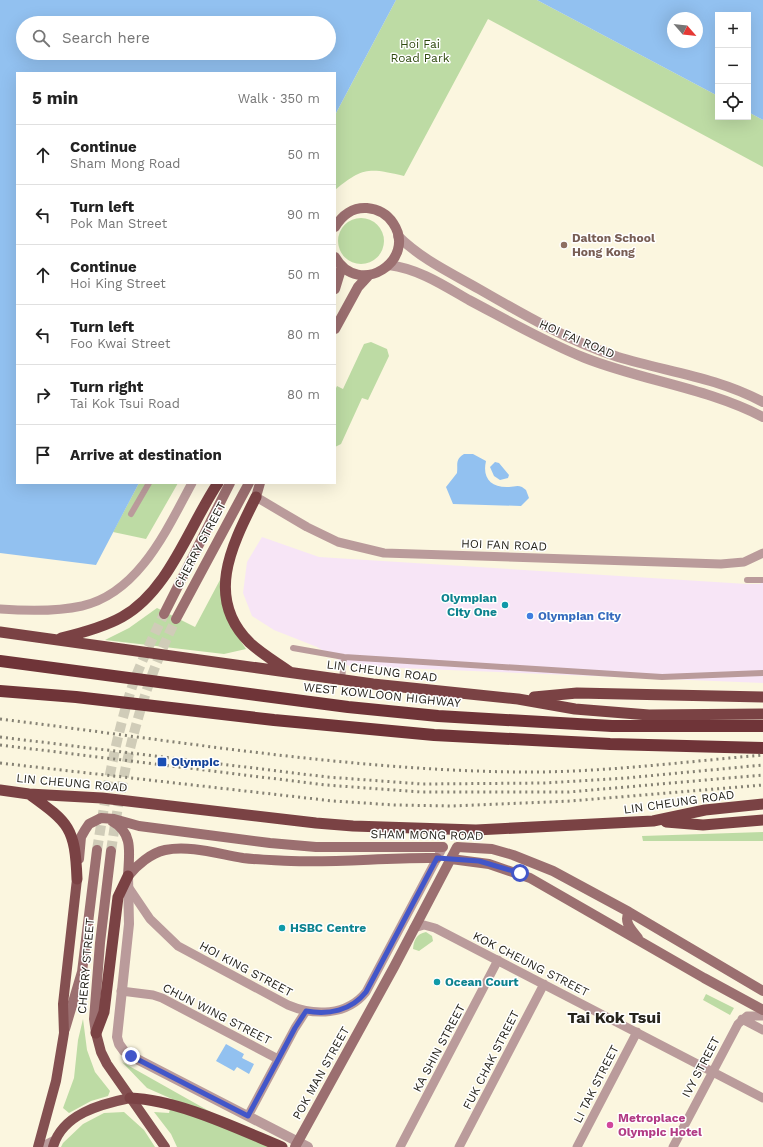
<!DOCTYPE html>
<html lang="en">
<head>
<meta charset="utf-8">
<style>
  :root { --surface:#fff; --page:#f6f6f6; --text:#222; --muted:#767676; --line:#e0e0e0 }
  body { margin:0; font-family:"Work Sans",sans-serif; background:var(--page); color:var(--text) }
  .controls { position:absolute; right:12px; top:12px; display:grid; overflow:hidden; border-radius:0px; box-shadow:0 4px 16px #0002 }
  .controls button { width:36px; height:36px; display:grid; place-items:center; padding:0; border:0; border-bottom:1px solid var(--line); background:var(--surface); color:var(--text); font:20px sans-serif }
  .compass { position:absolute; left:667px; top:12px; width:36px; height:36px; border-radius:50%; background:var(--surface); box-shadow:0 4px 16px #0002; rotate:118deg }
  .stop { position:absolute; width:12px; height:12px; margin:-9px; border:3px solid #4256c9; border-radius:50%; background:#fff }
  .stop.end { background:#4256c9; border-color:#fff; box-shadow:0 1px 4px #0008 }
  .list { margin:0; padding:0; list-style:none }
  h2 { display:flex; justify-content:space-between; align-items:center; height:52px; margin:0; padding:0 16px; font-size:17px }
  h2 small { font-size:13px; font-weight:400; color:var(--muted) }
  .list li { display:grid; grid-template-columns:26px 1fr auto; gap:12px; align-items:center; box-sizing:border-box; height:60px; padding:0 16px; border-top:1px solid var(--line) }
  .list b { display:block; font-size:15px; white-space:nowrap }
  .list p { margin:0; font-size:13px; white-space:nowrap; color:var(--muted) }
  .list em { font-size:13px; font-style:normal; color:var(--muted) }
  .icon { flex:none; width:22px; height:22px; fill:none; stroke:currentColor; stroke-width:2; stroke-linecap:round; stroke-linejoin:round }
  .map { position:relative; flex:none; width:763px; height:1147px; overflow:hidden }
  .search { position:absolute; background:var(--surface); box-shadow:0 4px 16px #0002; left:16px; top:16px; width:320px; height:44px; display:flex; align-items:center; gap:10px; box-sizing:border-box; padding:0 14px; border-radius:22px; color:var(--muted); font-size:15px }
  .panel { position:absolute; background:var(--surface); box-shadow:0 4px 16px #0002; left:16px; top:72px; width:320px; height:412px; border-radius:0px }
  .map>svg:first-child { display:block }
</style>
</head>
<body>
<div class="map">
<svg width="763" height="1147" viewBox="0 0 763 1147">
  <rect width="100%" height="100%" fill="#fbf6df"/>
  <path fill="#f7e5f6" d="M 262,537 L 319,557 L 747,584 L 760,584 L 763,581 L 763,683 L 349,666 L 317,647 L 274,630 L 252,616 L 243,593 L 247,562 Z"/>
  <path fill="#bddba4" d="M 396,0 L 537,0 L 718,96 L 718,117 L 748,117 L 748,112 L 763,120 L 763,167 L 488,19 L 404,176 C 369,168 363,167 335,190 L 335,115 Z
    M338 241a23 23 0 1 1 46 0a23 23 0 1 1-46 0Z
    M 371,342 L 387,349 L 389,356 L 368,400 L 362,398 L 341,444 L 335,447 L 335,390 L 337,386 L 343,389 L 364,344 Z
    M 139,483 L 178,483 L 146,539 L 113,532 Z
    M 221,578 L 230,625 L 246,649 L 224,654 L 105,640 L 129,628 L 157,608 L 195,627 Z
    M 763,832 L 763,841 L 643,841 L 642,836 Z
    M 426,932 L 432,936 L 433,941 L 419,951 L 413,949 C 414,940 416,934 426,932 Z
    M 706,994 L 734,1008 L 730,1015 L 703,1000 Z
    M 83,1019 L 87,1050 L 95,1072 L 110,1091 L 108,1096 L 91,1101 L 69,1113 L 63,1108 L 74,1078 L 78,1040 Z
    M 122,1062 L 273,1147 L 177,1147 L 171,1134 L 154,1112 L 169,1113 L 172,1099 L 147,1088 Z
    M 124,1112 L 144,1130 L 155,1147 L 61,1147 L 63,1143 L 83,1124 L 104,1113 Z"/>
  <path fill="#92c1f0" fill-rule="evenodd" d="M 0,0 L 396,0 L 335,115 L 335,73 L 17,73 L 17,483 L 139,483 L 96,565 L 0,553 ZM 23,23 L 329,23 L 329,53 L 23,53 Z
    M 537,0 L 763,0 L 763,120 L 748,112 L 748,15 L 718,15 L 718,96 ZM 673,18 L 697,18 L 697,42 L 673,42 Z
    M 464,454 L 473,454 L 486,461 C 482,478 491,488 509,487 C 514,487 517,485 522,487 L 526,490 L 529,498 L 521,506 L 453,504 L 446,487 L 457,473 C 458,463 455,460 464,454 Z
    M 495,462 L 499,463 L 509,475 L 508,478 L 500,480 L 494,476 L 490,467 Z
    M 226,1044 L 244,1054 L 242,1058 L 254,1064 L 249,1074 L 237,1067 L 234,1071 L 216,1061 Z"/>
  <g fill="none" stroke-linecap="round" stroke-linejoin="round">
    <path stroke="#d0ccb8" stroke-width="10" stroke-dasharray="10 5" stroke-linecap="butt" d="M 97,850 C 106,794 115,738 133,684 C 142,660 153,637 164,614
      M 111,851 C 123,769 139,694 176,619"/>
    <path stroke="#ba9b9b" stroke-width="6" d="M 131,514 L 149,483
      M 747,580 L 763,580
      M 293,648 L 344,657 L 662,677 L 763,673
      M 342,680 L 344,657"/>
    <path stroke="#ba9b9b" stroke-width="9" d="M 256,497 L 307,527 L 338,542 L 384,553 L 721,564 L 744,562 L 763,553
      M 0,609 C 27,611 55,612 82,606 C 139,593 167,529 192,483
      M 129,888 L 150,919 L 178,946 L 288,1005 C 314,1016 347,1016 366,992 L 443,847
      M 414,928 L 424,925 L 435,928 L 763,1098
      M 121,991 L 153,995 L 162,998 L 278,1059
      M 742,1019 L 763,1030
      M 248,1116 L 295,1028 L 306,1011
      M 400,1147 L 498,960
      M 459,1147 L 544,984
      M 577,1147 L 637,1032
      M 673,1147 L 738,1024 L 747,1016 L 763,1016"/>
    <path stroke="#ba9b9b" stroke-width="10" d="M 398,236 C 421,259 451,273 479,289 C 524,315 569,341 618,357 C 668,372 716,377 763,402
      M 389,265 C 419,269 443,285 469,300 C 507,320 545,342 585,358 C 644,381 707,388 763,417
      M 128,876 L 129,924 L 117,1037 L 119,1044 L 124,1051 L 131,1056 L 308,1147
      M 42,1147 L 54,1141"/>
    <path stroke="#9b6f70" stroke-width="10" d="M 335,227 C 342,215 353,207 367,208 C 378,209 387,214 393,223 C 418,260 359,299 335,257
      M 335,289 L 342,266
      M 335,329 L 358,287 L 369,275
      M 256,497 L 260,483
      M 164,614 L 230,483
      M 176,619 L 249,483
      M 112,821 C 134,833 129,854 128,876
      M 79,859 L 81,837 L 85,830 L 89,824 L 101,818 L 114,819 L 139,826 L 270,843 L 316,847 L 443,847
      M 451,859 L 489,864 L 530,878 L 704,978 L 763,1010
      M 128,876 C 137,865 151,853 165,850 C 190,845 218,854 243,858 C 259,860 275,860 291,861 C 340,863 388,857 437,858
      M 629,912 C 623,922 632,930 638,938
      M 65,1029 L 82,972 L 97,850
      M 96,1033 L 94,1019 L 100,943 L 111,851
      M 295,1147 L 394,967 L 457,847 L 492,849 L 513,855 L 553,871 L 629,912 L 763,991"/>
    <path stroke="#845051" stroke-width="10" d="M 96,1033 L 101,1052 L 107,1064 L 165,1147
      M 38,1147 L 56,1081 L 64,1033 L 63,1004 L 77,879
      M 53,1147 C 62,1114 101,1104 130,1098"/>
    <path stroke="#7a4244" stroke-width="11" d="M 256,497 C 232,545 204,598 250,643 C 262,654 276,662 290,672
      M 0,632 L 373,684 L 518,699 L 575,709 L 649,715 L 763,714
      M 61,638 C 82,633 104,627 122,617 C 169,591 189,526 218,483
      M 534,697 L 577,693 L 763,697
      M 0,790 L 29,794 L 102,798 L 316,823 L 353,826 L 476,830 L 653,821 L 705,810 L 763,804
      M 29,794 C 69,823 75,827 77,879
      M 666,822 L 703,825 L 763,820
      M 96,1033 L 104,1012 L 118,897 L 128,876
      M 130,1098 C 179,1100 236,1128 282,1147"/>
    <path stroke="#6f3438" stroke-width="12" d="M 0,661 L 348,707 L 438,716 L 612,726 L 763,726
      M 0,691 L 76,697 L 274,720 L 434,735 L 610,744 L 763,748"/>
    <path stroke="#868274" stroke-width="3" stroke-dasharray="2 4" stroke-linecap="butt" d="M 0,719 C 171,740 345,770 517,772 C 600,773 681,762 763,755
      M 0,737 L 327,777 L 422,784 L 545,783 L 626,778 L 763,765
      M 0,745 L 326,785 L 421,792 L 569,792 L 763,775
      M 0,763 L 333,801 L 395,805 L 452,806 L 571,801 L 763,785"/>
  </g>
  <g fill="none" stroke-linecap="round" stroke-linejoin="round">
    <path stroke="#4256c9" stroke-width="5" d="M 131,1056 L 248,1116 L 295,1028 L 306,1011 C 328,1015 351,1011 366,992 L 437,858 L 479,861 L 520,873"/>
  </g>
  <circle fill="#8d6e63" stroke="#fff" stroke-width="1.5" cx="564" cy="245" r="4"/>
  <g fill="#0f9aa8" stroke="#fff" stroke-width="1.5">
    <circle cx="505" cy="605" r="4"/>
    <circle cx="282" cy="928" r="4"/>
    <circle cx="437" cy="982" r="4"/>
  </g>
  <circle fill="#3f7fe0" stroke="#fff" stroke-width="1.5" cx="530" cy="616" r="4"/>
  <rect fill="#1a4fb4" stroke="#fff" stroke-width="1.5" x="157" y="757" width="10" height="10" rx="2"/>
  <circle fill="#d1479c" stroke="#fff" stroke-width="1.5" cx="610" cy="1125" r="4"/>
  <g text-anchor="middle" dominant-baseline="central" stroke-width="3" stroke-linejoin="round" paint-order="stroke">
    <g font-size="12" fill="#2f4a0f" stroke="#fff">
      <text x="420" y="44">Hoi Fai<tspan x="420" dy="14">Road Park</tspan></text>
    </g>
    <g font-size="12" font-weight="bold" fill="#785e54" stroke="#fff" text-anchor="start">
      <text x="572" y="238">Dalton School<tspan x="572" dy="14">Hong Kong</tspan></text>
    </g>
    <g font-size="12" fill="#26241c" stroke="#fff">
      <text transform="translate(577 339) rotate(23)">HOI FAI ROAD</text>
      <text transform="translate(200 545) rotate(-62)">CHERRY STREET</text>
      <text transform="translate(504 545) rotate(2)">HOI FAN ROAD</text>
      <text transform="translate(382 671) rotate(7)">LIN CHEUNG ROAD</text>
      <text transform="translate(382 695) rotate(6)">WEST KOWLOON HIGHWAY</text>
      <text transform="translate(72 783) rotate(5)">LIN CHEUNG ROAD</text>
      <text transform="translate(679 802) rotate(-8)">LIN CHEUNG ROAD</text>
      <text transform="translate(427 835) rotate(1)">SHAM MONG ROAD</text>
      <text transform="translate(531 964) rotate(27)">KOK CHEUNG STREET</text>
      <text transform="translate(86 966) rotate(-85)">CHERRY STREET</text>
      <text transform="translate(246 969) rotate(28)">HOI KING STREET</text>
      <text transform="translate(217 1014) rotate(27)">CHUN WING STREET</text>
      <text transform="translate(439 1048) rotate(-62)">KA SHIN STREET</text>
      <text transform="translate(491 1060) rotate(-63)">FUK CHAK STREET</text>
      <text transform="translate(701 1067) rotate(-62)">IVY STREET</text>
      <text transform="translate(321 1073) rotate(-61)">POK MAN STREET</text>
      <text transform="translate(596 1084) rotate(-63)">LI TAK STREET</text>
    </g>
    <g font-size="12" font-weight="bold" fill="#0d838f" stroke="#fff" text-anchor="start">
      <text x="497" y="598" text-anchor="end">Olympian<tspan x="497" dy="14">City One</tspan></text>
      <text x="290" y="928">HSBC Centre</text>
      <text x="445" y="982">Ocean Court</text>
    </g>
    <g font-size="12" font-weight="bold" fill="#366cbe" stroke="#fff" text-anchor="start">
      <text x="538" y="616">Olympian City</text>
    </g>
    <g font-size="12" font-weight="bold" fill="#164399" stroke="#fff" text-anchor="start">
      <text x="171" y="762">Olympic</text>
    </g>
    <g font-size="12" font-weight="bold" fill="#b23c85" stroke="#fff" text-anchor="start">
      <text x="618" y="1118">Metroplace<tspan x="618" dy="14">Olympic Hotel</tspan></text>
    </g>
    <g font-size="16" font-weight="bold" fill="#26241c" stroke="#fff">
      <text x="614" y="1017">Tai Kok Tsui</text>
    </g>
  </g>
</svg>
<div class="controls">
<button>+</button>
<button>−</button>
<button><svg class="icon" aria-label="locate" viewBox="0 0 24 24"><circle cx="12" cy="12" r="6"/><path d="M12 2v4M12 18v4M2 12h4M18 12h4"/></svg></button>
</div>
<svg class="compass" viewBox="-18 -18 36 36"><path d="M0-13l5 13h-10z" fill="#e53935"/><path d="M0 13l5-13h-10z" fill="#767676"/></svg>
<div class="stop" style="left:520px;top:873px"></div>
<div class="stop end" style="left:131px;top:1056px"></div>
<div class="search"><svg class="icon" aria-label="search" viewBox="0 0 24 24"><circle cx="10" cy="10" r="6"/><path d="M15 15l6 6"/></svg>Search here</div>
<section class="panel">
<h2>5 min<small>Walk · 350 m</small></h2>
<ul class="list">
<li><svg class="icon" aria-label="ahead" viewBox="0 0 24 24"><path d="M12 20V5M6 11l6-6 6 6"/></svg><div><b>Continue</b><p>Sham Mong Road</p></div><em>50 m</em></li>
<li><svg class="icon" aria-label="left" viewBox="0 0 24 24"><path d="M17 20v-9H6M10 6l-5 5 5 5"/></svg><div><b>Turn left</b><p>Pok Man Street</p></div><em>90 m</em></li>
<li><svg class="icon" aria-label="ahead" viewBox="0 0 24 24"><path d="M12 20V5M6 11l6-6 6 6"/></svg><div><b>Continue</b><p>Hoi King Street</p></div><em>50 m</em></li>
<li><svg class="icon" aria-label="left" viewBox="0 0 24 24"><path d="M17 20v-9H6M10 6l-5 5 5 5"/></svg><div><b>Turn left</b><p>Foo Kwai Street</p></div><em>80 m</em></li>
<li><svg class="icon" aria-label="right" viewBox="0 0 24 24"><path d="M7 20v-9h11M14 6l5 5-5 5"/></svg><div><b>Turn right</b><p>Tai Kok Tsui Road</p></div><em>80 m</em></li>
<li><svg class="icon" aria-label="arrive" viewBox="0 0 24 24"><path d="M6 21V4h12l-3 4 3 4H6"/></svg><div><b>Arrive at destination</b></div></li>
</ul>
</section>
</div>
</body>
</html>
